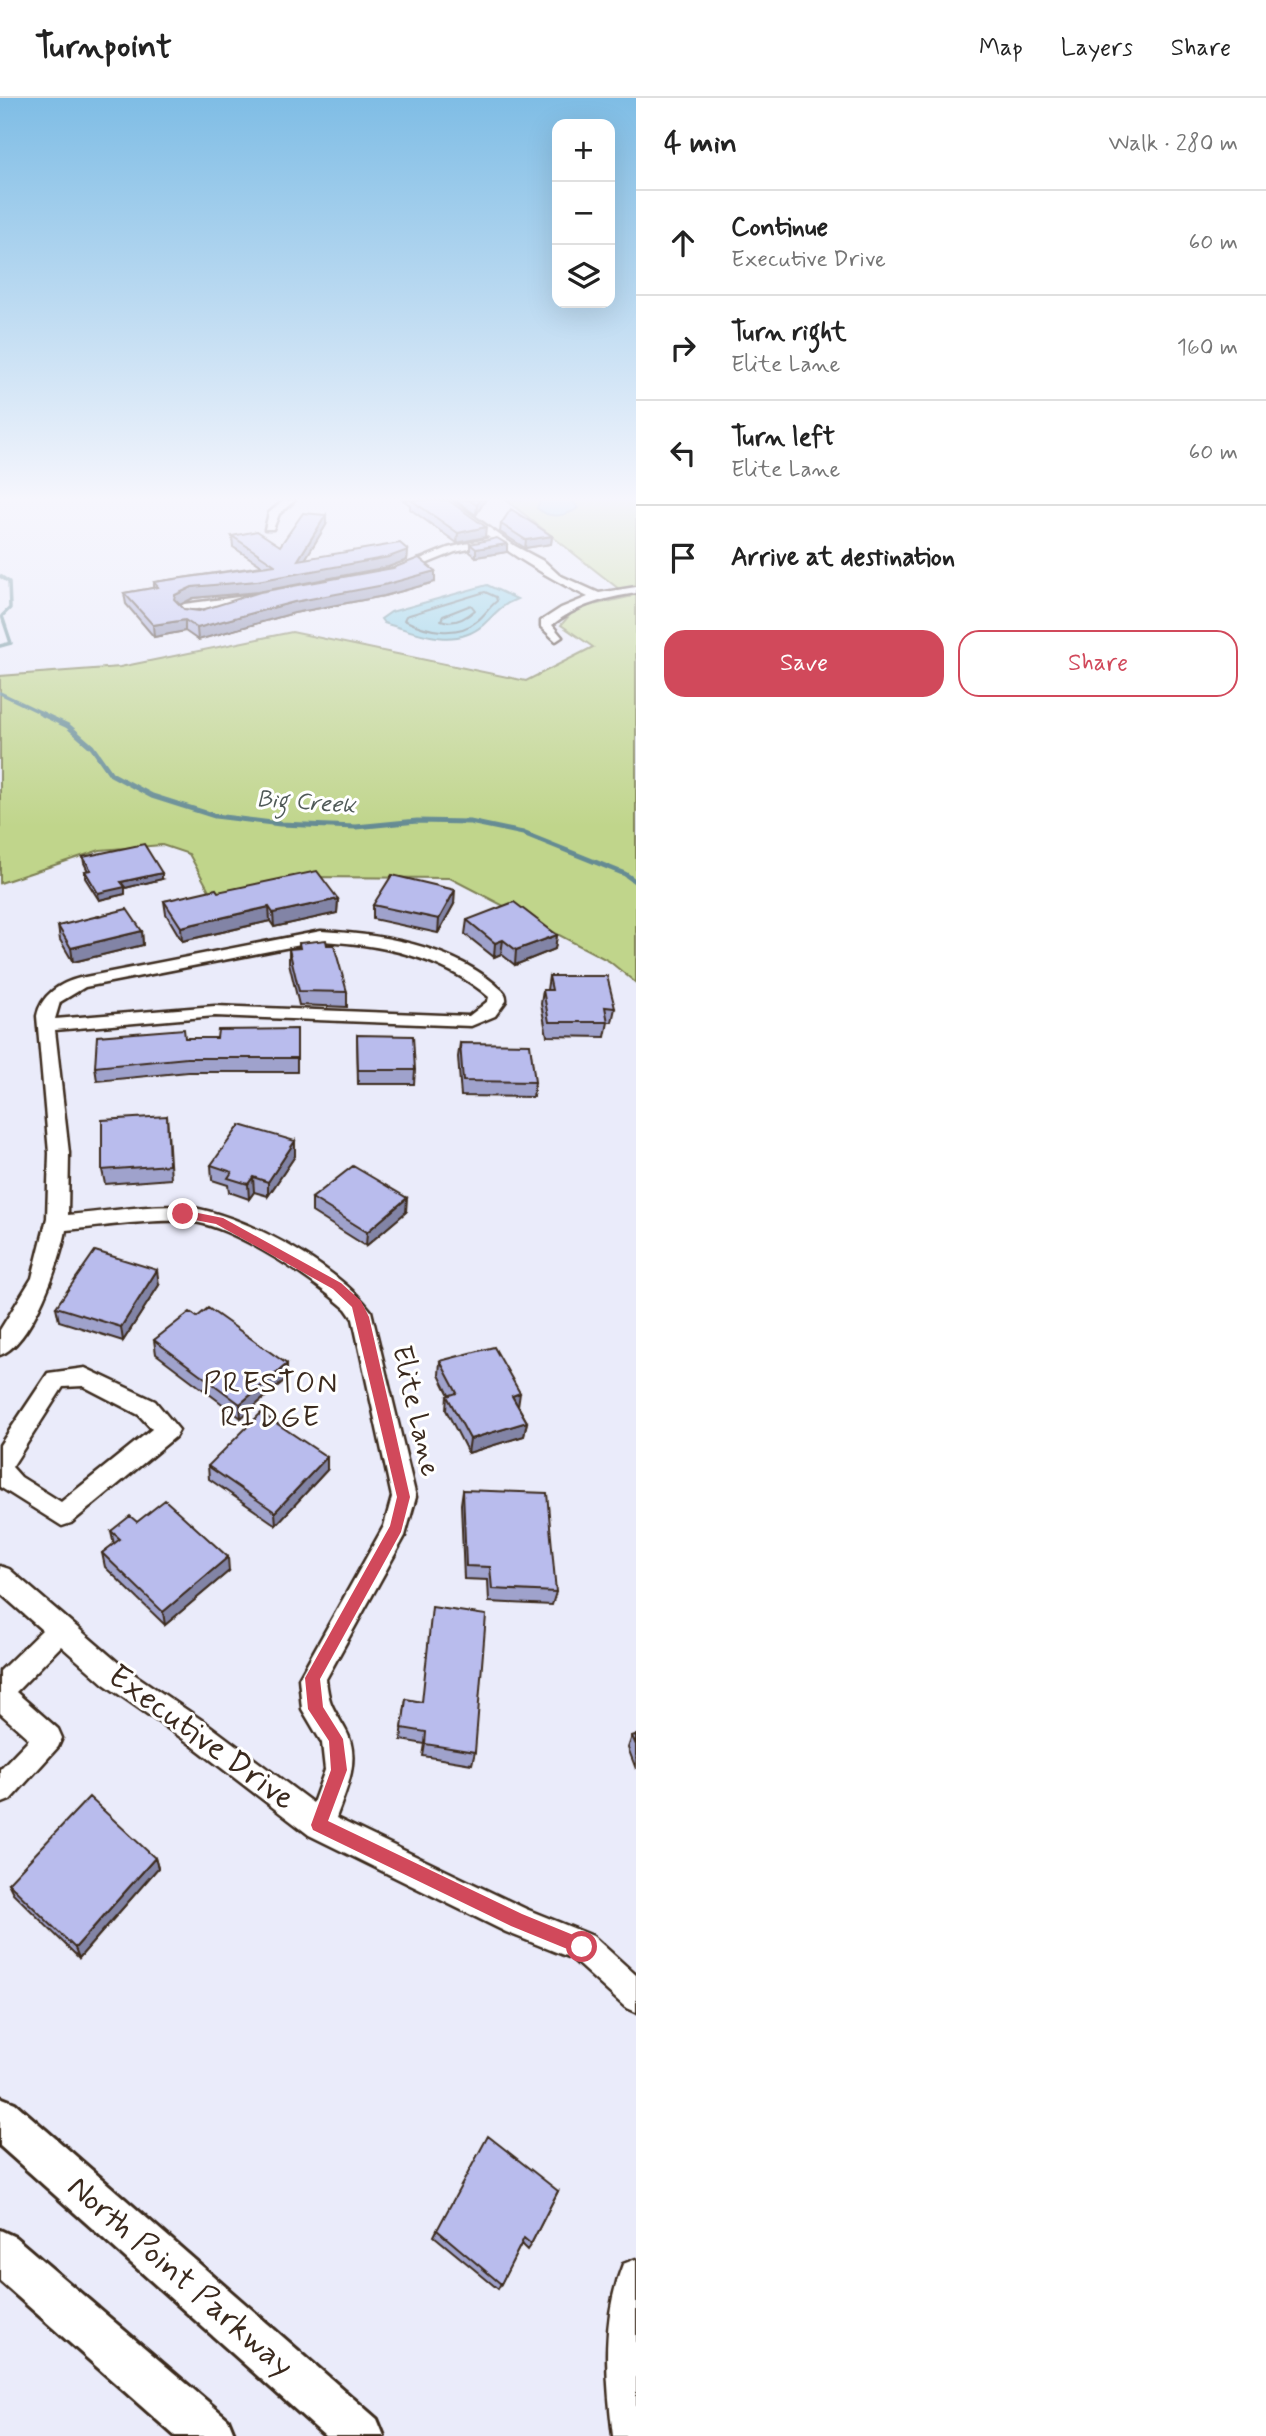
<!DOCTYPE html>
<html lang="en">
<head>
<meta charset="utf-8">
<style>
  :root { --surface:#fff; --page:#f6f6f6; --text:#222; --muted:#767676; --line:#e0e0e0; --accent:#d1495b }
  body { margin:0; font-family:Mynerve,sans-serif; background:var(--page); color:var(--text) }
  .controls { position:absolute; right:21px; top:21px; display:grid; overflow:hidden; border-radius:14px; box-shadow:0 7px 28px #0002 }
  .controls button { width:63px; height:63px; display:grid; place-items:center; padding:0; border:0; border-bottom:2px solid var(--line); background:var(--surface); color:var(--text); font:35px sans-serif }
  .stop { position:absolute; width:21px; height:21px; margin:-16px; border:5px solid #d1495b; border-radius:50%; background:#fff }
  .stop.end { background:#d1495b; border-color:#fff; box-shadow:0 2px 7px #0008 }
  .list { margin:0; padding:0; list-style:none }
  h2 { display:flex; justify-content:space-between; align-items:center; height:91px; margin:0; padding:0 28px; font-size:30px }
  h2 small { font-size:23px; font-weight:400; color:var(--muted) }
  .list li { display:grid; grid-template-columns:46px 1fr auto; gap:21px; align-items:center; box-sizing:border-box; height:105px; padding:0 28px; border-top:2px solid var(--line) }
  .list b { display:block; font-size:26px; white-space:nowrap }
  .list p { margin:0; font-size:23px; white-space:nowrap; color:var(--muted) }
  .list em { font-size:23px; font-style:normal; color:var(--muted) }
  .actions { display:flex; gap:14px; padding:21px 28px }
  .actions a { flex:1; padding:16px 0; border:2px solid var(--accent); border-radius:21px; text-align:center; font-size:24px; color:var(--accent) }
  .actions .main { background:var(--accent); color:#fff }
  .icon { flex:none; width:38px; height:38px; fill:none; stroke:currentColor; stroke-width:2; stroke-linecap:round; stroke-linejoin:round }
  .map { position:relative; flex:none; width:636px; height:2338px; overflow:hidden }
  header { display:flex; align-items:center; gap:42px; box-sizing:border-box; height:98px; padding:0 35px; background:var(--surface); border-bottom:2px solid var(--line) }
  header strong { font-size:33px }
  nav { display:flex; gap:38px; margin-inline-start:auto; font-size:24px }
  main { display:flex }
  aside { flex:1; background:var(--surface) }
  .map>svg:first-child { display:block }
</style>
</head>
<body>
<header>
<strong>Turnpoint</strong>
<nav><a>Map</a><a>Layers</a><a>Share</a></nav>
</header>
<main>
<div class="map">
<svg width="636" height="2338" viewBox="0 0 636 2338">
  <rect width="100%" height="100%" fill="#eaebfa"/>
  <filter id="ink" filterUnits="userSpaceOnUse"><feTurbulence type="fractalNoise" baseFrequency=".0143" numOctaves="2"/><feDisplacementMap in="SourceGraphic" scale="14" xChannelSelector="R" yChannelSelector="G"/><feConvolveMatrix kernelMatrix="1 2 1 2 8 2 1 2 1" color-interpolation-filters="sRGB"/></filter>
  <g filter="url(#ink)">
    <path fill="#c0d58b" stroke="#7e8054" stroke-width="2" d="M 506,402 L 636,402 L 636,885 L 609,863 L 450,780 L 304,779 L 211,796 L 189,756 L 162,747 L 100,752 L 0,785 L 0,578 L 120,569 L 292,534 L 526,583 L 593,549 L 561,527 L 575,511 L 629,499 Z"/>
    <path fill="#81cbe1" stroke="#658b93" stroke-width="2" d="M 540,402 L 572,402 L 578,410 C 565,419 549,421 537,410 Z
      M 487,487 L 517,501 C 501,507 495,516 483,527 C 454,552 415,534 384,525 L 381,521 L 391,514 Z"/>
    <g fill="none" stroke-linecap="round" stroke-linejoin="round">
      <path stroke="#576a6c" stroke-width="2" d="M 485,494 L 496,499 L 497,503 C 489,509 485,517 477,523 C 457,540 426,533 404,522 L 406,518 Z
        M 471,507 L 475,512 C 465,521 454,527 441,522 L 443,518 Z"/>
      <path stroke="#658b93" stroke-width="3.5" d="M 0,478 L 9,484 L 10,510 L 2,518 L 11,545 L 0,548
        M 0,595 L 44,616"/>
      <path stroke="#658b93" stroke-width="5" d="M 40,615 L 68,628 L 92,649 L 111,676 L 152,698 L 215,718 L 280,726 L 356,729 L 417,723 L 470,724 L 523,735 L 625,776 L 636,784"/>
      <defs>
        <path id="minor" d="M 284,402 L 295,402 L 279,416 L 273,431 L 265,431 L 269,415 Z
          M 438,402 L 450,402 L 515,448 L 545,464 L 559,477 L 599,495 L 636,489 L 636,495 C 605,500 577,507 552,527 L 562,539 L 556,543 L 541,529 L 541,523 L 561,510 L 588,499 C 557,484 525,465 497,445 L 455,454 L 401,476 L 393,476 L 393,472 L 448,450 L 490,440 Z
          M 262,496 L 268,499 L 266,501 L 191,512 L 210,514 L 210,518 L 185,520 L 178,509 L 184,506 Z
          M 321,833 C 379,836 449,847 495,886 C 501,892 507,894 506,903 L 495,918 L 471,928 L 215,918 L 55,932 L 69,1055 L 68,1117 C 106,1114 148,1106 186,1109 C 242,1115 337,1168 371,1213 L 416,1399 L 405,1438 L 326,1581 C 329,1608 333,1609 345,1631 C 362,1660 346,1692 336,1720 L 526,1811 L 593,1838 L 636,1877 L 636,1914 L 625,1909 L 571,1860 L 506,1834 L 309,1737 L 189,1645 L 104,1586 L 61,1548 L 16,1594 L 58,1631 L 62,1640 L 58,1649 L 10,1702 L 0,1706 L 0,1671 L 29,1641 L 0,1615 L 0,1573 L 42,1532 L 0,1495 L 0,1468 L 9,1471 L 122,1568 L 209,1627 L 313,1705 L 325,1672 L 322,1645 L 302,1611 L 299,1580 L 384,1428 L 392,1399 L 353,1221 L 346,1211 C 312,1181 248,1138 204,1126 C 171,1117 102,1129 66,1132 C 61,1162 32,1246 0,1257 L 0,1232 L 32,1180 L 47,1120 L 49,1055 L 37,918 C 41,897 60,885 80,880 ZM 321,843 C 381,846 443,859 489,899 L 488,903 L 469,918 L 215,908 L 55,921 L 60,904 L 85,889 Z
          M 85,1270 L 155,1303 L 179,1332 L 175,1339 L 71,1425 L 62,1428 L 0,1389 L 0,1347 L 48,1275 ZM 83,1288 L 139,1317 L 152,1331 L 61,1404 L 21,1379 L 12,1369 L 63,1289 Z
          M 636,2161 L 636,2338 L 613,2338 C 606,2281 601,2221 623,2166 Z"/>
        <path id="tertiary" d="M 0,1999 L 15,2005 L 377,2321 L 384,2338 L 325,2338 L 0,2048 Z
          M 0,2132 L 15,2139 L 228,2321 L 235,2338 L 175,2338 L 0,2183 Z"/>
      </defs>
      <use href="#minor" stroke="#3b2a1e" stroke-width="5"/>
      <use href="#tertiary" stroke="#3b2a1e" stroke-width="6"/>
      <use href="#minor" fill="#fff" fill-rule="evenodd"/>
      <use href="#tertiary" fill="#fff" fill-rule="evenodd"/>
    </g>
    <path fill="#9fa2cc" stroke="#3b2a1e" stroke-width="2" d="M 403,402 L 448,402 L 485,439 L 457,445 L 410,411 L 410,407 Z
      M 455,402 L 485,402 L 476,417 Z
      M 501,426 L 552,438 L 551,446 L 525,450 L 500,434 Z
      M 326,427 L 305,461 L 408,452 L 407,462 L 388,469 L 258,494 L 193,500 L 179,507 L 184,511 L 199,513 L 435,473 L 435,484 L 384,498 L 294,515 L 198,542 L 185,533 L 154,539 L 126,506 L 124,495 L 154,490 L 154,484 L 262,468 L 233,449 L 232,438 L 280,448 Z
      M 470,446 L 507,446 L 507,454 L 476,459 L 470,454 Z
      M 83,759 L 162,781 L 125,790 L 125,796 L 99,802 L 85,780 L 85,773 L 88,773 L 84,765 Z
      M 218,794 L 338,801 L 337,815 L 274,829 L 270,823 L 182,843 L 166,816 L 164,803 Z
      M 454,806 L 438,835 L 373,821 L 373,807 Z
      M 467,822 L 557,837 L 555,851 L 515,867 L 501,856 L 494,859 L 465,836 Z
      M 58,828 L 142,833 L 143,847 L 73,864 L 60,842 Z
      M 299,845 L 327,847 L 347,894 L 347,909 L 299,907 L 289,865 L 289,851 L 299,850 Z
      M 549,878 L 615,910 L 612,924 L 608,924 L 605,939 L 547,938 L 541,906 L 543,892 L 547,892 Z
      M 297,931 L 297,974 L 188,974 L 97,983 L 95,969 L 185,940 L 217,940 Z
      M 357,937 L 415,972 L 414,986 L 358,986 Z
      M 460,945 L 535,984 L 533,999 L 461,998 L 458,959 Z
      M 167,1018 L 171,1081 L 105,1086 L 102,1072 Z
      M 295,1043 L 295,1058 L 268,1098 L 254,1094 L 249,1101 L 229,1094 L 228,1087 L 212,1082 L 211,1067 Z
      M 312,1100 L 406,1114 L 366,1148 L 312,1114 Z
      M 159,1187 L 123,1243 L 59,1223 L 56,1209 Z
      M 197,1219 L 287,1266 L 287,1280 L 241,1320 L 156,1256 L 154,1242 Z
      M 440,1263 L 518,1308 L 527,1324 L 524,1338 L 468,1355 L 446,1312 L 447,1298 L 449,1297 L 439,1277 Z
      M 208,1368 L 327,1372 L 276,1427 L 209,1381 Z
      M 463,1392 L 556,1494 L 552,1507 L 489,1504 L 488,1482 L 464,1481 L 461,1406 Z
      M 137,1424 L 229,1473 L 165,1527 L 105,1469 L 102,1455 L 114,1446 L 111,1433 Z
      M 406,1601 L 475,1654 L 472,1666 L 423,1658 L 425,1646 L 401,1642 Z
      M 636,1637 L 636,1671 L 628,1650 L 632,1638 Z
      M 155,1760 L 158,1770 L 79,1860 L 13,1795 L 8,1785 Z
      M 558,2093 L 531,2146 L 527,2152 L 521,2146 L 498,2191 L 434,2138 L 437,2132 Z"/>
    <path fill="#8284a6" stroke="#3b2a1e" stroke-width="2" d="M 480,402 L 485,402 L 476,417 L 477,407 Z
      M 326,417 L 326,427 L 298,473 L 298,462 Z
      M 486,429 L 485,439 L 457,445 L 458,435 Z
      M 552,438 L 551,446 L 525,450 L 526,442 Z
      M 507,446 L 507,454 L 476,459 L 476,451 Z
      M 408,452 L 407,462 L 388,469 L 258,494 L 193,500 L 176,509 L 174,501 L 175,497 L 192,489 Z
      M 435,473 L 435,484 L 384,498 L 294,515 L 198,542 L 197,530 L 294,504 Z
      M 185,522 L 185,533 L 154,539 L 153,527 Z
      M 162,775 L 162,781 L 125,790 L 125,796 L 99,802 L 98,795 L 121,784 Z
      M 455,792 L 454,806 L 438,835 L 439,821 Z
      M 338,801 L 337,815 L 274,829 L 273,815 Z
      M 269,809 L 270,823 L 182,843 L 181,829 Z
      M 142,833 L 143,847 L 73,864 L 71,850 Z
      M 557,837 L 555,851 L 515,867 L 516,852 Z
      M 503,842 L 501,856 L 494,859 L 495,845 Z
      M 295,1043 L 295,1058 L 268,1098 L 268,1084 Z
      M 253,1079 L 254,1094 L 249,1101 L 248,1086 Z
      M 407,1100 L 406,1114 L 366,1148 L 367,1134 Z
      M 157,1172 L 159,1187 L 123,1243 L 121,1229 Z
      M 287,1266 L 287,1280 L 241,1320 L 240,1306 Z
      M 520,1295 L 518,1309 L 512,1298 Z
      M 527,1324 L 524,1338 L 468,1355 L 470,1341 Z
      M 327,1359 L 327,1372 L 276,1427 L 275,1414 Z
      M 228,1459 L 229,1473 L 165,1527 L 163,1514 Z
      M 155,1760 L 158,1770 L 79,1860 L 75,1850 Z"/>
    <path fill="#b9bced" stroke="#3b2a1e" stroke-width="2" d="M 411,402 L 448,402 L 486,429 L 458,435 Z
      M 469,402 L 480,402 L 477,407 Z
      M 511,411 L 552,438 L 526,442 L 501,426 Z
      M 303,415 L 326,417 L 298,462 L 400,445 L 408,452 L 389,459 L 257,483 L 192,489 L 175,497 L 174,501 L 184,511 L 199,513 L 260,494 L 393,470 L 419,460 L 435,473 L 384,487 L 294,504 L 197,530 L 185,522 L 153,527 L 124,495 L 158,489 L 154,484 L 275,467 L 232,438 L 257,433 L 280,448 Z
      M 497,440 L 507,446 L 476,451 L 470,446 Z
      M 144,746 L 162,775 L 121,784 L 125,789 L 98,795 L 85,773 L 91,772 L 83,759 Z
      M 317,773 L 338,801 L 273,815 L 269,809 L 181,829 L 164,803 L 216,791 L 218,794 Z
      M 392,777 L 455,792 L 439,821 L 373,807 Z
      M 514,804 L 557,837 L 516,852 L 503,842 L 495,845 L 467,822 Z
      M 127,811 L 142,833 L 71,850 L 58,828 Z
      M 326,842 L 327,847 L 334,847 L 347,894 L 299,893 L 289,851 L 300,850 L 299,845 Z
      M 549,878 L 607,878 L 615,910 L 605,909 L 608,924 L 549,924 L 543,892 L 552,892 Z
      M 184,931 L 185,940 L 217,940 L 218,932 L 297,931 L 297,960 L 187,960 L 95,969 L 97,938 Z
      M 357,937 L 413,938 L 415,972 L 358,972 Z
      M 460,945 L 530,946 L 535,984 L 463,983 Z
      M 167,1018 L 169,1067 L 102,1072 L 102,1022 Z
      M 240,1027 L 295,1043 L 268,1084 L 253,1079 L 248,1086 L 228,1080 L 232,1074 L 211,1067 Z
      M 353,1068 L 407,1100 L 367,1134 L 312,1100 Z
      M 95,1153 L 157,1172 L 121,1229 L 56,1209 Z
      M 208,1210 L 287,1266 L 240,1306 L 154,1242 L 190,1214 L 197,1219 Z
      M 494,1249 L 520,1295 L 512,1298 L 527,1324 L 470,1341 L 447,1298 L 457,1295 L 440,1263 Z
      M 261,1315 L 327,1359 L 275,1414 L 208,1368 Z
      M 463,1392 L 547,1395 L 556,1494 L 492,1491 L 490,1469 L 466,1468 Z
      M 165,1402 L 228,1459 L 163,1514 L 102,1455 L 120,1441 L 111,1433 L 130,1418 L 137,1424 Z
      M 432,1509 L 486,1517 L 475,1654 L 425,1646 L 426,1634 L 402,1630 L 406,1601 L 422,1604 Z
      M 636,1637 L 636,1647 L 632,1638 Z
      M 89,1699 L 155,1760 L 75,1850 L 8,1785 Z
      M 488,2038 L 558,2093 L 531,2146 L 524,2140 L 501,2186 L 437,2132 Z"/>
  </g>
  <linearGradient id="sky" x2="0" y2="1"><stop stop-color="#7fbde5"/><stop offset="0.55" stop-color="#f6f6fd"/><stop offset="1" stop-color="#f6f6fd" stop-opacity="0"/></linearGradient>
  <rect width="636" height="729" fill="url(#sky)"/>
  <path fill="#d1495b" d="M 183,1112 L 223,1120 L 341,1185 L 361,1203 L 369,1219 L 410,1399 L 401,1434 L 320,1581 L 323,1609 L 343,1641 L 347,1672 L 328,1723 L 522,1816 L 588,1843 L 588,1855 L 582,1857 L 511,1828 L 313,1732 L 311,1727 L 331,1672 L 329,1643 L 308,1611 L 305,1580 L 390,1428 L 397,1399 L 352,1209 L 333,1191 L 216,1126 L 179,1119 L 179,1113 Z"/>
  <g text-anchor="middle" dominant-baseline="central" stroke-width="6" stroke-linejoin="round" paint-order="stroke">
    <g font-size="24" font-style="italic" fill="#505a58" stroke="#fff">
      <text transform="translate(306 705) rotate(4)">Big Creek</text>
    </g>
    <g font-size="28" fill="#3b2a1e" stroke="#fff">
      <text transform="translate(415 1313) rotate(77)">Elite Lane</text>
    </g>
    <g font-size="30" letter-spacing="2" fill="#3b2a1e" stroke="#fff">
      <text x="271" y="1285">PRESTON<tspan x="271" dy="34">RIDGE</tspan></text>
    </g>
    <g font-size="33" fill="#3b2a1e" stroke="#fff">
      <text transform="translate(201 1640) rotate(36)">Executive Drive</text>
      <text transform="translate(180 2179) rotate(41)">North Point Parkway</text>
    </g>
  </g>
</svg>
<div class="controls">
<button>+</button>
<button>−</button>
<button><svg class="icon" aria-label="layers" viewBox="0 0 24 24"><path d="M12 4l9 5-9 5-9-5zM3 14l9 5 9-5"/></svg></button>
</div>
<div class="stop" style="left:582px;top:1849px"></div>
<div class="stop end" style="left:183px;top:1116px"></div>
</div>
<aside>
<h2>4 min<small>Walk · 280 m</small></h2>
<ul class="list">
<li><svg class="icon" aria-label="ahead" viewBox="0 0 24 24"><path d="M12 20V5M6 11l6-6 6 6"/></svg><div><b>Continue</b><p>Executive Drive</p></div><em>60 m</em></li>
<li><svg class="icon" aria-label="right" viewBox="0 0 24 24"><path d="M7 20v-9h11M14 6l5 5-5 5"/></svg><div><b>Turn right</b><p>Elite Lane</p></div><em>160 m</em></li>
<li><svg class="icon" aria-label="left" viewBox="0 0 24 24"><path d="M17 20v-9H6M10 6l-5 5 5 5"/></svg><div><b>Turn left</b><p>Elite Lane</p></div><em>60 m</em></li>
<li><svg class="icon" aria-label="arrive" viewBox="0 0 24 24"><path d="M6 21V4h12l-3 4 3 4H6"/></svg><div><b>Arrive at destination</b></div></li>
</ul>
<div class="actions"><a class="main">Save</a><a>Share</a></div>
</aside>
</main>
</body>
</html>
